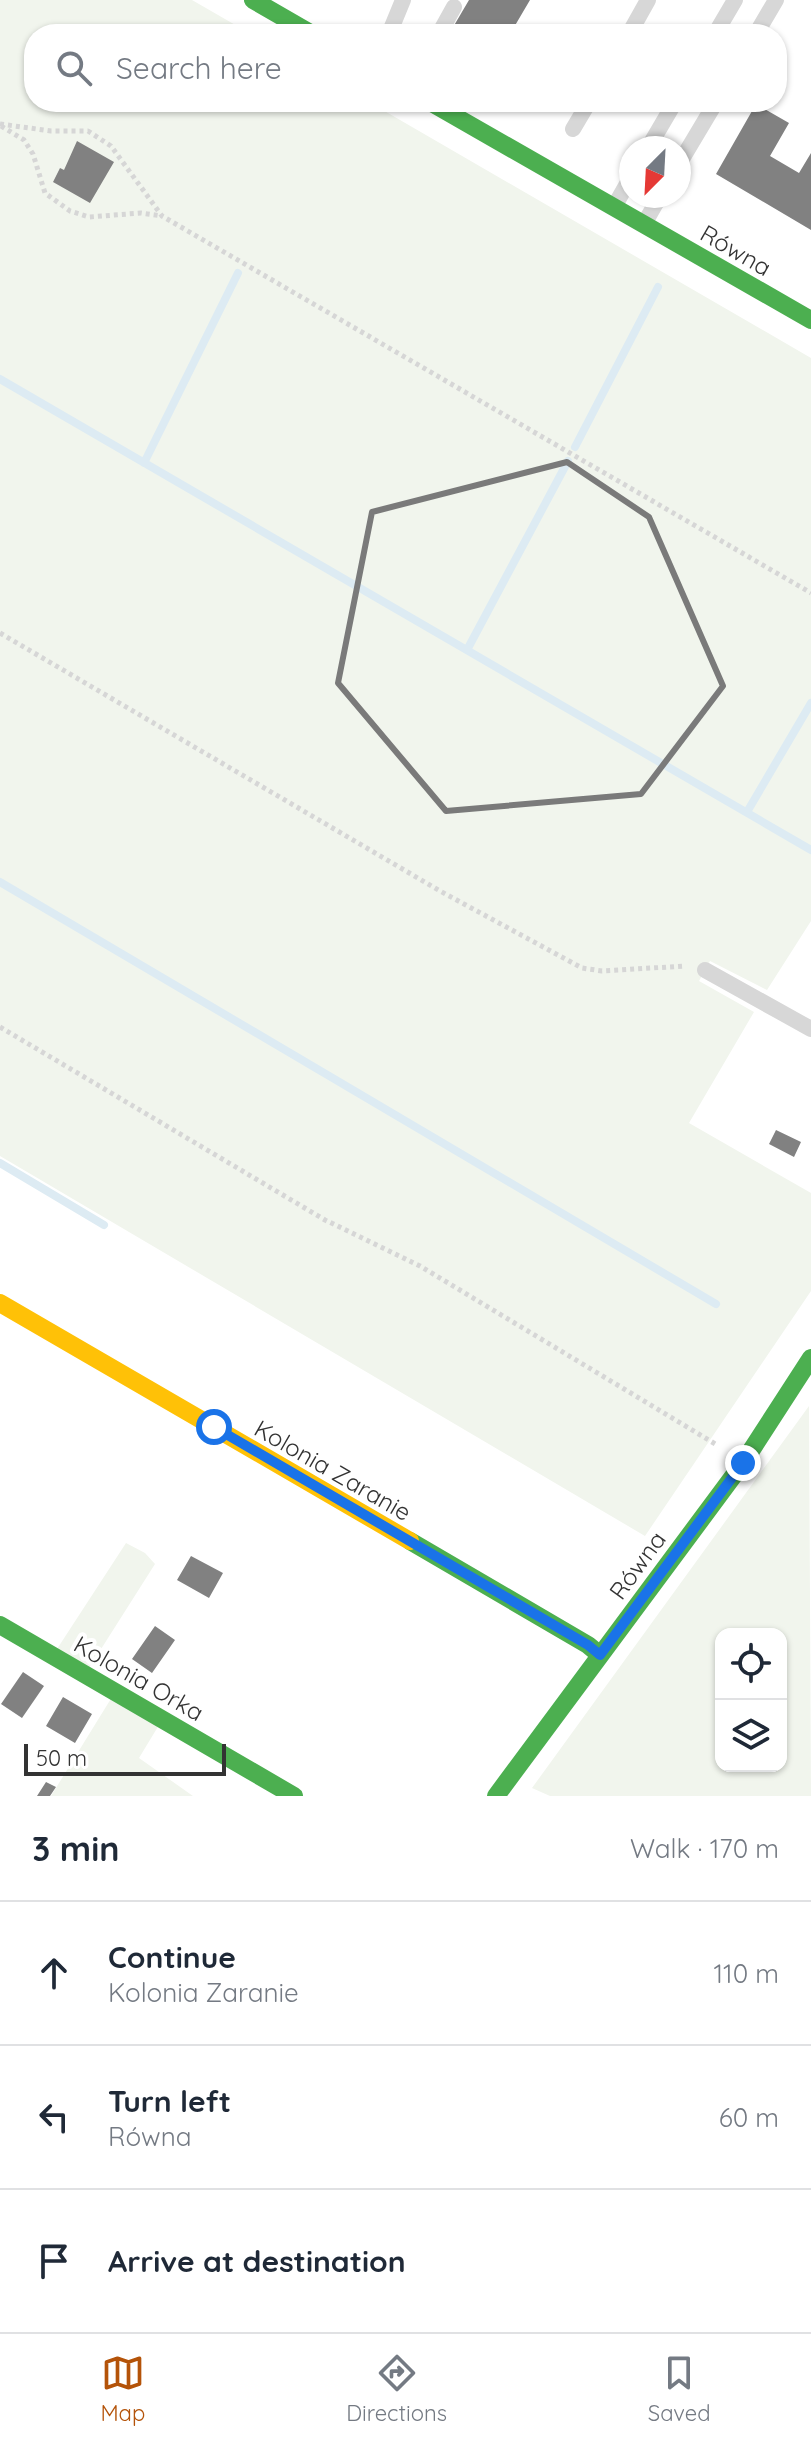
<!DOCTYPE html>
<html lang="en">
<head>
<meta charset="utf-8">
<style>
  :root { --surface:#fff; --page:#f2f2f3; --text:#1f2937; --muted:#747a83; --line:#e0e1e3; --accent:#b45309 }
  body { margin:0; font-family:Quicksand,sans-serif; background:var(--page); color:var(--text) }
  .controls { position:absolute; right:24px; bottom:24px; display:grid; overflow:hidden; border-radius:16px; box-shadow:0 2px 6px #0004 }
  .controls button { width:72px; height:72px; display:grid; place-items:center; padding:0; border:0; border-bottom:2px solid var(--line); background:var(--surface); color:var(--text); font:40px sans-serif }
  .compass { position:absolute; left:619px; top:136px; width:72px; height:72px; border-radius:50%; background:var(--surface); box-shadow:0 2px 6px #0004; rotate:204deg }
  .scale { position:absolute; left:24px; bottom:20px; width:202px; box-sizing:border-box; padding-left:8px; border:4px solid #333; border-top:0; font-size:22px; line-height:28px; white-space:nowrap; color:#333; -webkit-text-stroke:6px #fff; paint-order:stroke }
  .stop { position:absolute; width:24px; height:24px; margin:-18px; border:6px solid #1a73e8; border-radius:50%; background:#fff }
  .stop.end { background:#1a73e8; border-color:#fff; box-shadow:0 2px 8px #0008 }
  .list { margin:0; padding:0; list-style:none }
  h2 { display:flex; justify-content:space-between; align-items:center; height:104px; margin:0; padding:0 32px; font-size:34px }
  h2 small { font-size:26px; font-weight:400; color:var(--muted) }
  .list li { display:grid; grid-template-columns:52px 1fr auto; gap:24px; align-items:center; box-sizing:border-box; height:144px; padding:0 32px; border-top:2px solid var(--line) }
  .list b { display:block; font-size:30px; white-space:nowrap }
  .list p { margin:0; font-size:26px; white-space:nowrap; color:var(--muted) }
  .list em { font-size:26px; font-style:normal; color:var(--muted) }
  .icon { flex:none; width:44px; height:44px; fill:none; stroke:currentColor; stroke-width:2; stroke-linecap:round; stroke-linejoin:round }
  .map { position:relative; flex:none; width:811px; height:1796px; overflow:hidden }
  .search { position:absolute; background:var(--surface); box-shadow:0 2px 6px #0004; left:24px; right:24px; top:24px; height:88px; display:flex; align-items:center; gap:20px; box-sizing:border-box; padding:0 28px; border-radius:32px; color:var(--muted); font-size:30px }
  .sheet { height:536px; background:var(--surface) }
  nav { display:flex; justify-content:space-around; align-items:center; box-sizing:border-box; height:112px; border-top:2px solid var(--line); background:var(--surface); font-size:22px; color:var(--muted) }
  nav a { display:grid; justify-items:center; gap:4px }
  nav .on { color:var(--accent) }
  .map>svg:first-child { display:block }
</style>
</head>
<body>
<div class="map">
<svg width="811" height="1796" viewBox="0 0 811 1796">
  <rect width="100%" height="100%" fill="#fff"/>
  <path fill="#f1f5ed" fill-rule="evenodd" d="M 0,0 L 192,0 L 251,34 L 34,34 L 34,102 L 369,102 L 811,358 L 811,921 L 767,990 L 710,961 L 699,981 L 754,1012 L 689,1123 L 811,1193 L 811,1291 L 645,1536 L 0,1156 Z
    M 809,1406 L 811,1796 L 550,1796 L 532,1788 ZM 721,1634 L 781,1634 L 781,1766 L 721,1766 Z
    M 126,1543 L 145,1553 L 155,1564 L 89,1668 L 57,1649 Z
    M 112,1697 L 159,1725 L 139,1758 L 193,1796 L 51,1796 Z"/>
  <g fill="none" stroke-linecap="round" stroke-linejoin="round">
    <path stroke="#ddebf3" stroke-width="8" d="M 0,379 L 811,850
      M 575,447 L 658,287
      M 144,463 L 238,273
      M 467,650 L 568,461
      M 747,812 L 811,703
      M 0,882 L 716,1304
      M 0,1163 L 104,1225"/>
  </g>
  <path fill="#818181" d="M 469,0 L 530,0 L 510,34 L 449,34 Z
    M 756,104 L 789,123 L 770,156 L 799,173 L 811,153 L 811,230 L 716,174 Z
    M 77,141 L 114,162 L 90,203 L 53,182 L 60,168 L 64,170 Z
    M 776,1130 L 801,1142 L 794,1157 L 769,1144 Z
    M 191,1556 L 223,1573 L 209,1598 L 177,1580 Z
    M 155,1626 L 175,1640 L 152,1673 L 132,1659 Z
    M 23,1672 L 44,1686 L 22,1718 L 1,1704 Z
    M 63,1697 L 92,1714 L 75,1743 L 46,1726 Z
    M 46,1782 L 56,1787 L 50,1796 L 37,1796 Z"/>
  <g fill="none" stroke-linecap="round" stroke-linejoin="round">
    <path stroke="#d6d6d6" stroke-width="5" stroke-dasharray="4 4" stroke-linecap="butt" d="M 0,124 L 51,131 L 88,131 L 111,146 L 162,216 L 811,593
      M 1,126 L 24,140 L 33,154 L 45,193 L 70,211 L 89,217 L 141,213 L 162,216
      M 0,633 L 440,891 L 582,968 L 602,971 L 685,966
      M 0,1027 L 325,1220 L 420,1266 L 717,1445"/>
    <path stroke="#d7d7d7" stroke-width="16" d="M 389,34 L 403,0
      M 439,34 L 454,7
      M 629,34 L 648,0
      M 715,34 L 735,0
      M 756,34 L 776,0
      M 573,129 L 589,102
      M 648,148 L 675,102
      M 679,164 L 716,102
      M 614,207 L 631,177
      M 644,224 L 660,196
      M 705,970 L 811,1029"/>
    <path stroke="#4caf50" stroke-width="18" d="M 253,0 L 312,34
      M 430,102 L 811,320
      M 410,1541 L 588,1645 L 600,1655
      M 0,1625 L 294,1796
      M 496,1796 L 743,1463 L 811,1358"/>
    <path stroke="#ffc107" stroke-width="18" d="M 0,1303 L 410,1541"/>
  </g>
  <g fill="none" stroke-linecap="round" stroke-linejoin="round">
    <path stroke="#1a73e8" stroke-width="10" d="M 214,1427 L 588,1645 L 600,1655 L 743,1463"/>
  </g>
  <path fill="none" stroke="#7a7a7a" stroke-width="6" stroke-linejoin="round" d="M 567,462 L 649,517 L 723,686 L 641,794 L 446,811 L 338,683 L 372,512 Z"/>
  <g text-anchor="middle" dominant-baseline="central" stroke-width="8" stroke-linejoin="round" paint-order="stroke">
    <g font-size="24" fill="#333" stroke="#fff">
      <text transform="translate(736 250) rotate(30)">Równa</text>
      <text transform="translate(333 1470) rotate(30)">Kolonia Zaranie</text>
      <text transform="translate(637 1565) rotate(-54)">Równa</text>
      <text transform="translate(139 1678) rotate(30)">Kolonia Orka</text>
    </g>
  </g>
</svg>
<div class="controls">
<button><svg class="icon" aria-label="locate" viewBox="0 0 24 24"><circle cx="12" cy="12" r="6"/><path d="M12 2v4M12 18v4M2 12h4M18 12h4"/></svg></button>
<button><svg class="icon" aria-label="layers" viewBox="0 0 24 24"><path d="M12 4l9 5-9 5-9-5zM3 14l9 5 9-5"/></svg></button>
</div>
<svg class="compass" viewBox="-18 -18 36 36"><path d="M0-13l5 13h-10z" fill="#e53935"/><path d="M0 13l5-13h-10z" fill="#747a83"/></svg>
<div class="scale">50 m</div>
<div class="stop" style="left:214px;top:1427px"></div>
<div class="stop end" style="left:743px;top:1463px"></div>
<div class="search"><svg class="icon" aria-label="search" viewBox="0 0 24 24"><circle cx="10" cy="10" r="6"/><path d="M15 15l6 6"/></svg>Search here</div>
</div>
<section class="sheet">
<h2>3 min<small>Walk · 170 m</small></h2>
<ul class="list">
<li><svg class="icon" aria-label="ahead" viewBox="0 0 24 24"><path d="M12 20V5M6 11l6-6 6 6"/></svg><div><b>Continue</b><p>Kolonia Zaranie</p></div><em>110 m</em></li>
<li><svg class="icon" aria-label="left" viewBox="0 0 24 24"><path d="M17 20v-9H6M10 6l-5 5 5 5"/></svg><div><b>Turn left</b><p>Równa</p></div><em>60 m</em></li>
<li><svg class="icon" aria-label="arrive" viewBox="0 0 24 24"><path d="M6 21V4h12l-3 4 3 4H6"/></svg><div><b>Arrive at destination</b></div></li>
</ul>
</section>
<nav>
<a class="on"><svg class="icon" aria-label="map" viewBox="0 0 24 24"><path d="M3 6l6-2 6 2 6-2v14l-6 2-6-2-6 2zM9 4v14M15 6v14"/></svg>Map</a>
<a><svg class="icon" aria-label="directions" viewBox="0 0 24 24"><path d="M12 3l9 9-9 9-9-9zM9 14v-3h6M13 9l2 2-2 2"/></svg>Directions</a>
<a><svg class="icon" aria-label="saved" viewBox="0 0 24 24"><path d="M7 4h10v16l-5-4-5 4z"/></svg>Saved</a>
</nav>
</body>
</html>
